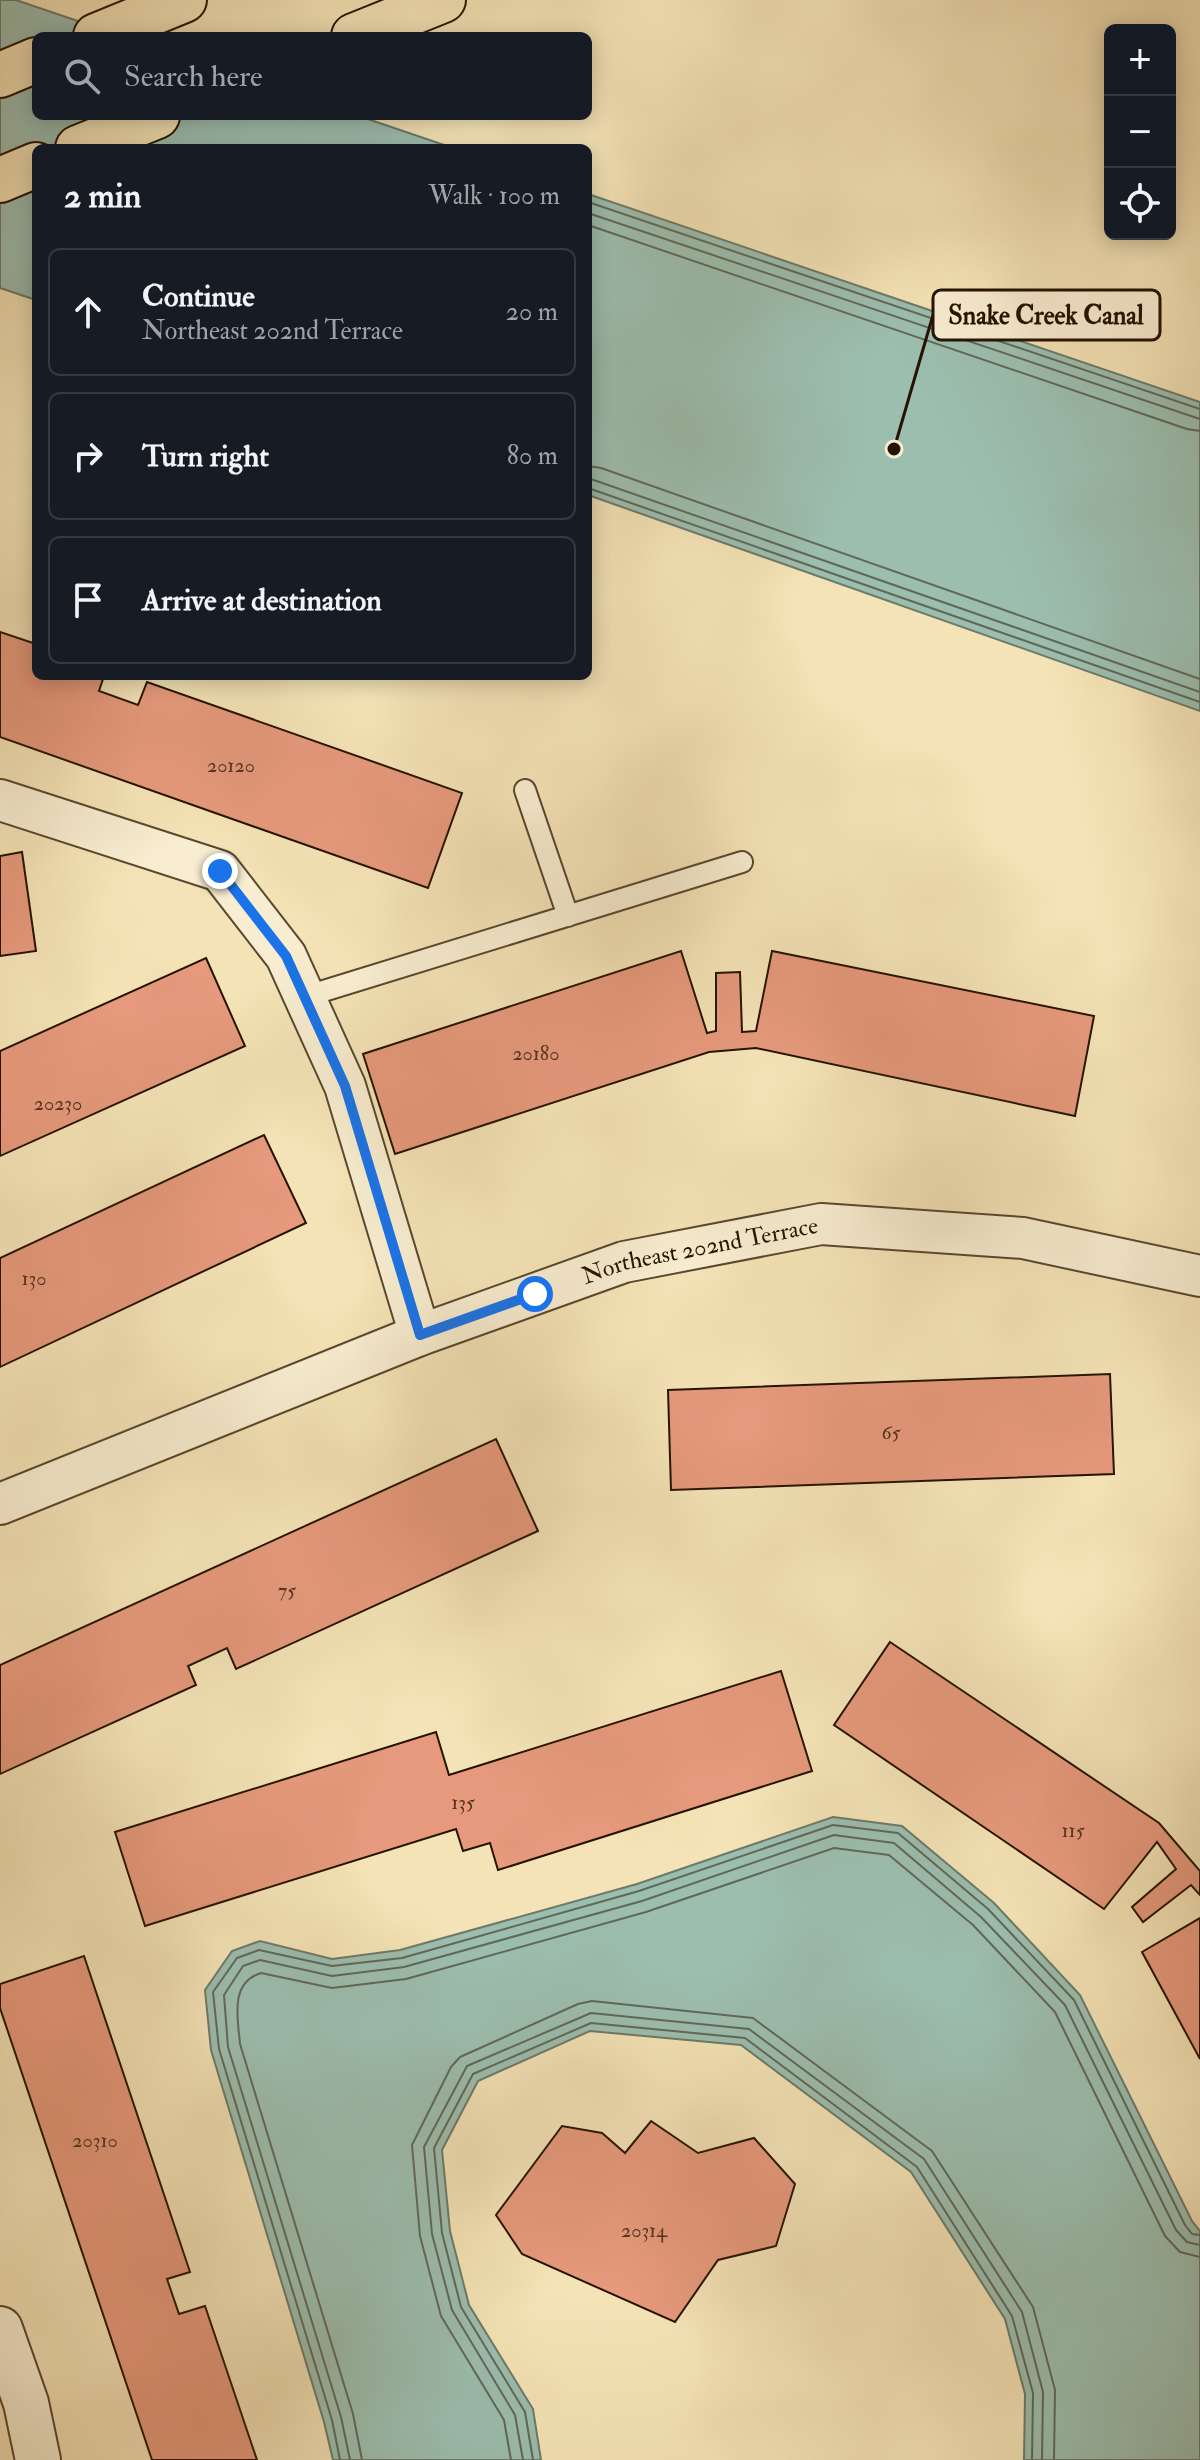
<!DOCTYPE html>
<html lang="en">
<head>
<meta charset="utf-8">
<style>
  :root { --surface:#171b24; --page:#242831; --text:#f1f3f6; --muted:#9ea1a6; --line:#363941 }
  body { margin:0; font-family:"IM FELL Double Pica",serif; background:var(--page); color:var(--text) }
  .controls { position:absolute; right:24px; top:24px; display:grid; overflow:hidden; border-radius:12px; box-shadow:0 4px 20px #0003 }
  .controls button { width:72px; height:72px; display:grid; place-items:center; padding:0; border:0; border-bottom:2px solid var(--line); background:var(--surface); color:var(--text); font:40px sans-serif }
  .stop { position:absolute; width:24px; height:24px; margin:-18px; border:6px solid #1a73e8; border-radius:50%; background:#fff }
  .stop.end { background:#1a73e8; border-color:#fff; box-shadow:0 2px 8px #0008 }
  .list { margin:0; padding:0; list-style:none }
  h2 { display:flex; justify-content:space-between; align-items:center; height:104px; margin:0; padding:0 32px; font-size:34px }
  h2 small { font-size:26px; font-weight:400; color:var(--muted) }
  .list li { display:grid; grid-template-columns:52px 1fr auto; gap:24px; align-items:center; box-sizing:border-box; height:128px; margin:0 16px 16px; padding:0 16px; border:2px solid var(--line); border-radius:12px }
  .list b { display:block; font-size:30px; white-space:nowrap }
  .list p { margin:0; font-size:26px; white-space:nowrap; color:var(--muted) }
  .list em { font-size:26px; font-style:normal; color:var(--muted) }
  .icon { flex:none; width:44px; height:44px; fill:none; stroke:currentColor; stroke-width:2; stroke-linecap:round; stroke-linejoin:round }
  .map { position:relative; flex:none; width:1200px; height:2460px; overflow:hidden }
  .search { position:absolute; background:var(--surface); box-shadow:0 4px 20px #0003; left:32px; top:32px; width:560px; height:88px; display:flex; align-items:center; gap:20px; box-sizing:border-box; padding:0 28px; border-radius:12px; color:var(--muted); font-size:30px }
  .panel { position:absolute; background:var(--surface); box-shadow:0 4px 20px #0003; left:32px; top:144px; width:560px; height:536px; border-radius:12px }
  .map>svg:first-child { display:block }
</style>
</head>
<body>
<div class="map">
<svg width="1200" height="2460" viewBox="0 0 1200 2460">
  <rect width="100%" height="100%" fill="#f4e3b6"/>
  <filter id="stains"><feTurbulence type="fractalNoise" baseFrequency=".0025" numOctaves="4"/><feColorMatrix values="0 0 0 0 .2 0 0 0 0 .09 0 0 0 0 .02 0 0 0 .5 -.17"/></filter>
  <radialGradient id="worn" r=".72"><stop offset=".6" stop-color="#630" stop-opacity="0"/><stop offset="1" stop-color="#630" stop-opacity=".3"/></radialGradient>
  <path fill="#9cbeaf" stroke="#6c7a6a" stroke-width="2" d="M 0,0 L 16,0 L 122,36 L 36,36 L 36,116 L 359,116 L 453,148 L 36,148 L 36,300 L 0,288 Z
    M 588,194 L 1200,402 L 1200,711 L 588,495 Z
    M 833,1817 L 902,1826 L 994,1903 L 1080,1995 L 1192,2221 L 1200,2231 L 1200,2460 L 1024,2460 L 1025,2394 L 1005,2319 L 911,2172 L 741,2045 L 590,2031 L 478,2081 L 442,2150 L 450,2231 L 469,2305 L 533,2409 L 541,2460 L 333,2460 L 324,2422 L 211,2050 L 205,1990 L 232,1951 L 260,1941 L 332,1959 L 400,1950 L 637,1884 Z"/>
  <g fill="none" stroke-linecap="round" stroke-linejoin="round">
    <path stroke="#606858" stroke-width="2" d="M 588,202 L 1200,409
      M 588,213 L 1200,419
      M 588,225 L 1187,429 L 1200,431
      M 588,466 L 601,468 L 1200,679
      M 588,478 L 1200,692
      M 588,488 L 1200,702
      M 340,2460 L 332,2420 L 219,2049 L 213,1992 L 237,1958 L 259,1950 L 332,1966 L 402,1958 L 639,1891 L 833,1825 L 898,1833 L 988,1909 L 1074,2000 L 1185,2225 L 1192,2234 L 1200,2235
      M 350,2460 L 341,2417 L 228,2047 L 224,1995 L 243,1966 L 260,1960 L 332,1976 L 404,1967 L 642,1901 L 834,1835 L 894,1843 L 981,1917 L 1065,2005 L 1176,2230 L 1187,2242 L 1200,2245
      M 362,2460 L 353,2414 L 240,2044 C 238,2019 229,1983 261,1973 L 332,1988 L 406,1979 L 646,1912 L 834,1848 L 889,1855 L 973,1925 L 1055,2012 L 1165,2236 L 1180,2252 L 1200,2257
      M 511,2460 L 504,2420 L 441,2316 L 420,2236 L 412,2145 L 451,2067 L 460,2057 L 578,2004 L 592,2001 L 753,2018 L 932,2151 L 1033,2307 L 1055,2390 L 1054,2460
      M 523,2460 L 515,2415 L 452,2310 L 432,2234 L 424,2147 L 467,2066 L 591,2013 L 749,2029 L 924,2159 L 1022,2312 L 1043,2392 L 1042,2460
      M 533,2460 L 525,2412 L 461,2307 L 442,2233 L 434,2148 L 473,2074 L 591,2023 L 745,2038 L 917,2167 L 1012,2316 L 1033,2393 L 1032,2460"/>
  </g>
  <path fill="#e6997c" stroke="#251302" stroke-width="2" d="M 0,632 L 36,644 L 36,676 L 104,676 L 99,691 L 138,705 L 147,682 L 462,793 L 428,888 L 0,737 Z
    M 22,852 L 36,951 L 0,956 L 0,856 Z
    M 681,951 L 707,1033 L 716,1031 L 716,973 L 740,972 L 742,1032 L 756,1031 L 772,951 L 1094,1016 L 1075,1116 L 756,1048 L 709,1052 L 395,1154 L 363,1054 Z
    M 206,958 L 245,1046 L 0,1156 L 0,1051 Z
    M 264,1135 L 306,1223 L 0,1367 L 0,1258 Z
    M 1110,1374 L 1114,1474 L 671,1490 L 668,1390 Z
    M 496,1439 L 538,1531 L 236,1669 L 227,1648 L 188,1666 L 196,1685 L 0,1774 L 0,1665 Z
    M 890,1642 L 1159,1823 L 1200,1871 L 1200,1895 L 1191,1885 L 1143,1922 L 1132,1907 L 1176,1869 L 1157,1842 L 1104,1909 L 834,1725 Z
    M 781,1671 L 812,1771 L 498,1870 L 490,1843 L 463,1851 L 456,1829 L 145,1926 L 115,1832 L 436,1732 L 449,1775 Z
    M 1200,1918 L 1200,2059 L 1142,1952 Z
    M 84,1956 L 190,2272 L 167,2279 L 179,2314 L 205,2306 L 257,2460 L 152,2460 L 0,2008 L 0,1984 Z
    M 651,2121 L 698,2153 L 754,2138 L 795,2184 L 776,2246 L 718,2260 L 675,2322 L 522,2254 L 496,2215 L 562,2126 L 602,2133 L 625,2153 Z"/>
  <g fill="none" stroke-linecap="round" stroke-linejoin="round">
    <defs>
      <path id="service" d="M 525,790 L 568,916
        M 304,997 L 742,862"/>
      <g id="minor">
        <path d="M 0,800 L 220,871 L 286,956 L 345,1086 L 420,1335"/>
        <path id="s1" d="M 0,1504 L 420,1335 L 624,1262 L 821,1224 L 1023,1238 L 1200,1276"/>
      </g>
      <path id="tertiary" d="M 0,2329 L 26,2403 L 38,2460"/>
      <path id="primary" d="M 96,36 L 184,0
        M 354,36 L 443,0
        M 0,75 L 36,60
        M 78,148 L 157,116
        M 0,180 L 36,165"/>
    </defs>
    <use href="#service" stroke="#59472f" stroke-width="24"/>
    <use href="#minor" stroke="#59472f" stroke-width="44"/>
    <use href="#tertiary" stroke="#59472f" stroke-width="48"/>
    <use href="#primary" stroke="#251302" stroke-width="48"/>
    <use href="#service" stroke="#f8edd0" stroke-width="20"/>
    <use href="#minor" stroke="#f8edd0" stroke-width="40"/>
    <use href="#tertiary" stroke="#f8edd0" stroke-width="44"/>
    <use href="#primary" stroke="#f4e3b6" stroke-width="44"/>
  </g>
  <g fill="none" stroke-linecap="round" stroke-linejoin="round">
    <path stroke="#1a73e8" stroke-width="10" d="M 220,871 L 286,956 L 345,1086 L 420,1335 L 535,1294"/>
  </g>
  <g text-anchor="middle" dominant-baseline="central" stroke-width="8" stroke-linejoin="round" paint-order="stroke">
    <g font-size="20" fill="#553420">
      <text x="231" y="765">20120</text>
      <text x="536" y="1053">20180</text>
      <text x="58" y="1103">20230</text>
      <text x="34" y="1278">130</text>
      <text x="891" y="1432">65</text>
      <text x="287" y="1590">75</text>
      <text x="463" y="1802">135</text>
      <text x="1073" y="1830">115</text>
      <text x="95" y="2140">20310</text>
      <text x="644" y="2230">20314</text>
    </g>
    <g font-size="24" fill="#251302" stroke="#f8edd0">
      <text stroke="none"><textPath href="#s1" startOffset="746">Northeast 202nd Terrace</textPath></text>
    </g>
  </g>
  <path fill="none" stroke="#251302" stroke-width="3" d="M894 449L933 315"/>
  <circle fill="#251302" stroke="#f8edd0" stroke-width="3" cx="894" cy="449" r="8"/>
  <rect fill="#f8edd0" stroke="#251302" stroke-width="3" x="933" y="290" width="227" height="50" rx="8"/>
  <g font-size="26" text-anchor="middle" font-weight="bold" fill="#251302">
    <text x="1046" y="324">Snake Creek Canal</text>
  </g>
  <rect width="100%" height="100%" filter="url(#stains)"/>
  <rect width="100%" height="100%" fill="url(#worn)"/>
</svg>
<div class="controls">
<button>+</button>
<button>−</button>
<button><svg class="icon" aria-label="locate" viewBox="0 0 24 24"><circle cx="12" cy="12" r="6"/><path d="M12 2v4M12 18v4M2 12h4M18 12h4"/></svg></button>
</div>
<div class="stop" style="left:535px;top:1294px"></div>
<div class="stop end" style="left:220px;top:871px"></div>
<div class="search"><svg class="icon" aria-label="search" viewBox="0 0 24 24"><circle cx="10" cy="10" r="6"/><path d="M15 15l6 6"/></svg>Search here</div>
<section class="panel">
<h2>2 min<small>Walk · 100 m</small></h2>
<ul class="list">
<li><svg class="icon" aria-label="ahead" viewBox="0 0 24 24"><path d="M12 20V5M6 11l6-6 6 6"/></svg><div><b>Continue</b><p>Northeast 202nd Terrace</p></div><em>20 m</em></li>
<li><svg class="icon" aria-label="right" viewBox="0 0 24 24"><path d="M7 20v-9h11M14 6l5 5-5 5"/></svg><div><b>Turn right</b></div><em>80 m</em></li>
<li><svg class="icon" aria-label="arrive" viewBox="0 0 24 24"><path d="M6 21V4h12l-3 4 3 4H6"/></svg><div><b>Arrive at destination</b></div></li>
</ul>
</section>
</div>
</body>
</html>
